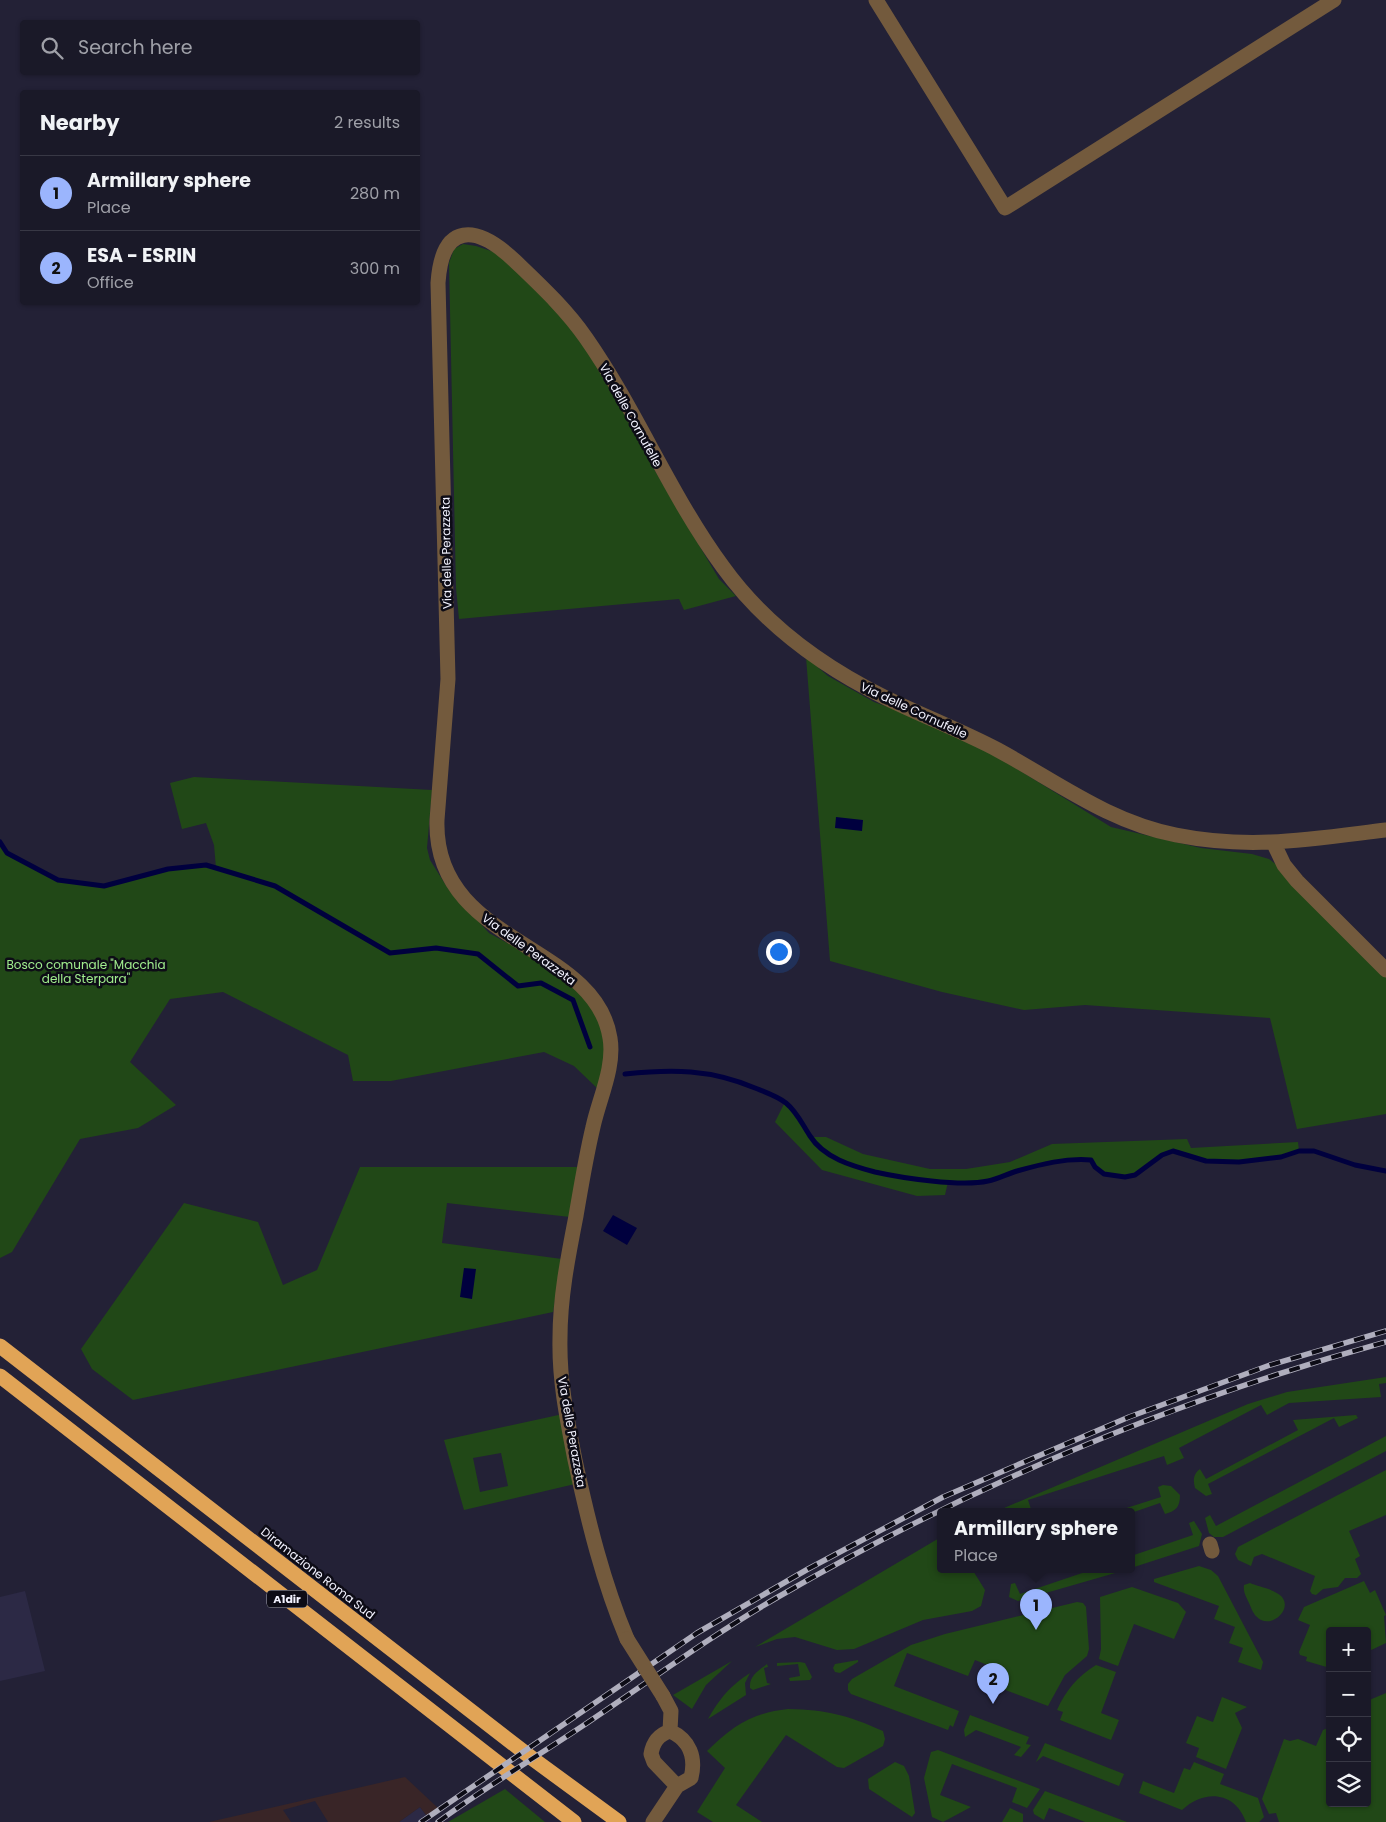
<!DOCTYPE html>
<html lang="en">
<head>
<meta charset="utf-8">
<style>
  :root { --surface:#1a1928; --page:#272634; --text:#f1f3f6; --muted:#9fa0a8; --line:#383845; --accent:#9bb5fd }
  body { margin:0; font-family:Poppins,sans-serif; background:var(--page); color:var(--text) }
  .controls { position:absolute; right:15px; bottom:15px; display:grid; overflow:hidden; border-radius:5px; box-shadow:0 1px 4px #0004 }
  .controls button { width:45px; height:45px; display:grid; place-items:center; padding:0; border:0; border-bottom:1px solid var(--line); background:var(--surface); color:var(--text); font:25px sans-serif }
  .you { position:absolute; left:778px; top:951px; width:18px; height:18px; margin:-12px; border:4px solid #fff; border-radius:50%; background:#1a73e8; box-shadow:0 0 0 8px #1a73e833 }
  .badge { display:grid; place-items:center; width:32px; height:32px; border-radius:50%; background:var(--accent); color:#111; font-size:16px; font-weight:700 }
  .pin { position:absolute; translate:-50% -41px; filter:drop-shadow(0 1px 2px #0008) }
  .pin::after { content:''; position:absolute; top:26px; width:18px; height:15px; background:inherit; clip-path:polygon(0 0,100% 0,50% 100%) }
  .popup { position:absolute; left:937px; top:1508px; width:198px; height:65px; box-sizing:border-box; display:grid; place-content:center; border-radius:5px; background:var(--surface); filter:drop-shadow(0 1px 4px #0005); font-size:16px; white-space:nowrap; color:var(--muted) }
  .popup b { font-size:19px; color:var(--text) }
  .popup::after { content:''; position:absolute; left:50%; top:100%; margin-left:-10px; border:10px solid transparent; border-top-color:var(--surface) }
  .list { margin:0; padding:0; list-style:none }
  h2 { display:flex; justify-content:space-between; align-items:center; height:65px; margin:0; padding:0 20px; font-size:21px }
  h2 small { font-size:16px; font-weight:400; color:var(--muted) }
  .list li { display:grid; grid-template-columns:32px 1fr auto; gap:15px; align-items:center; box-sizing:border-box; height:75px; padding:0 20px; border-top:1px solid var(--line) }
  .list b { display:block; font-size:19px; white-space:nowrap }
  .list p { margin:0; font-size:16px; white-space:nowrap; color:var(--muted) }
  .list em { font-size:16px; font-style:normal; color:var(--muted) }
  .icon { flex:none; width:28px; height:28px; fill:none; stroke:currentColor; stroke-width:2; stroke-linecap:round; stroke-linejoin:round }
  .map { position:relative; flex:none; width:1386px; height:1822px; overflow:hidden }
  .search { position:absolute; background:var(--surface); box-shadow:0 1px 4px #0004; left:20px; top:20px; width:400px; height:55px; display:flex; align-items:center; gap:12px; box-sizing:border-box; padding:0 18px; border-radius:5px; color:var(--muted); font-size:19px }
  .panel { position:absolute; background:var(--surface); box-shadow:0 1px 4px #0004; left:20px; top:90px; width:400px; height:215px; border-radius:5px }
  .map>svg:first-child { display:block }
</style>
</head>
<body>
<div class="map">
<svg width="1386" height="1822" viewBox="0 0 1386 1822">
  <rect width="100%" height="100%" fill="#232136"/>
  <path fill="#2c2945" d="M 25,1591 L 45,1671 L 0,1681 L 0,1597 Z
    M 420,1807 L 431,1822 L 399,1822 Z"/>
  <path fill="#392527" d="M 405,1777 L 439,1809 L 426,1815 L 420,1807 L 399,1822 L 328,1822 L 315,1801 L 283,1810 L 291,1822 L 209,1822 Z"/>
  <path fill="#214817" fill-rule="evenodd" d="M 463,244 L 476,246 L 494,252 L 520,272 L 583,333 L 651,464 L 719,579 L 736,596 L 684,610 L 679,599 L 459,619 L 456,588 L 449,263 L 454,249 Z
    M 806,657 L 828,676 L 874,702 L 933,723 L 972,741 L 1111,827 L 1201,848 L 1252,854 L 1269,859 L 1292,877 L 1386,974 L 1386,1114 L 1297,1129 L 1270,1018 L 1085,1005 L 1024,1010 L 942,992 L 830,961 Z
    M 194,777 L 432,790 L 427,848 L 430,860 L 447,887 L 489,933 L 544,963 L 584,997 L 599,1021 L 607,1046 L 598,1089 L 574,1066 L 544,1052 L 391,1081 L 353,1081 L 348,1055 L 223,992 L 170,999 L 130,1062 L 176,1105 L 138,1128 L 80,1139 L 12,1252 L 0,1258 L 0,842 L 7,853 L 58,880 L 104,886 L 168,869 L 206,865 L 216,868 L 214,845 L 206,823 L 182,829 L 170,783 Z
    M 785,1102 L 800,1118 L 811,1137 L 826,1137 L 863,1154 L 930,1169 L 966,1169 L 1010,1162 L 1052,1144 L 1187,1139 L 1191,1148 L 1298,1142 L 1299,1151 C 1270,1160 1237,1164 1207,1161 C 1196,1160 1184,1151 1174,1151 C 1153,1152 1142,1185 1111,1176 C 1102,1173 1096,1168 1091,1160 L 1067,1158 L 1016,1171 L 988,1181 L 960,1184 L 948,1182 L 945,1195 L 917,1196 L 822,1170 L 775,1122 Z
    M 360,1167 L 580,1167 L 570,1217 L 447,1203 L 442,1243 L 562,1259 L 553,1312 L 133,1400 L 92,1369 L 81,1349 L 184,1203 L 258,1222 L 283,1285 L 317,1270 Z
    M 1386,1377 L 1386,1383 L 1379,1384 L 1381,1397 L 1289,1403 L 1267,1415 L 1261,1405 L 1179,1448 L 1184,1458 L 1167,1465 L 1164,1456 L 1028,1500 L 1031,1509 L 997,1511 L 1248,1404 L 1287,1392 Z
    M 563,1414 L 575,1484 L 464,1510 L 444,1440 ZM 501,1453 L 508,1486 L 480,1492 L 473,1458 Z
    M 1356,1415 L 1358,1418 L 1339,1427 L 1334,1418 L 1208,1484 L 1212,1494 L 1206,1496 L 1195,1488 C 1193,1481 1193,1474 1200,1469 L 1206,1479 L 1298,1430 L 1293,1420 Z
    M 1386,1436 L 1386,1451 L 1223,1537 L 1214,1537 L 1209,1533 L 1205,1518 L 1210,1515 L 1216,1526 Z
    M 1386,1470 L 1386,1515 L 1349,1531 L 1360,1556 L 1355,1559 L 1361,1574 L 1357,1578 L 1345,1578 L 1338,1587 L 1323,1589 L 1316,1595 L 1312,1594 L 1310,1591 L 1315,1576 L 1262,1554 L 1254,1557 L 1251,1566 L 1238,1560 L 1235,1554 L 1238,1547 Z
    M 1163,1485 L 1171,1486 L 1180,1495 C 1180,1507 1176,1511 1165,1514 L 1160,1503 L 1131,1513 L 1117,1511 L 1161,1497 L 1158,1487 Z
    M 1194,1521 L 1202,1534 L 1199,1546 L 1131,1568 L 1131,1556 L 1193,1535 L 1189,1523 Z
    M 941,1537 L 941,1569 L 972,1569 L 985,1590 L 981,1606 L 972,1611 L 923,1620 L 854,1649 L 837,1650 L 795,1637 L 777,1639 L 755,1647 Z
    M 1199,1566 L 1211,1570 L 1218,1576 L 1263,1662 L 1261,1670 L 1238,1662 L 1243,1648 L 1229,1643 L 1235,1627 L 1214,1619 L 1219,1606 L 1154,1582 L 1154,1579 Z
    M 1094,1569 L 1129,1569 L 1018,1601 L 1009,1597 L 1011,1584 L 1015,1583 L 1020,1594 Z
    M 1364,1581 L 1370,1593 L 1375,1590 L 1386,1615 L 1384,1616 L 1386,1643 L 1367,1652 L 1367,1631 L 1330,1631 L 1330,1668 L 1306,1661 L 1307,1657 L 1300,1655 L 1299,1652 L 1310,1625 L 1298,1620 L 1304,1607 Z
    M 1250,1583 C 1259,1587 1275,1589 1282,1597 C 1293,1611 1269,1630 1257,1617 C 1253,1614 1251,1607 1249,1603 C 1246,1596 1243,1592 1244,1585 Z
    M 1132,1587 L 1178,1603 L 1186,1612 L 1174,1639 L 1134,1624 L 1118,1666 L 1099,1659 L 1101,1649 L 1100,1597 Z
    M 1077,1602 L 1083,1603 L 1086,1607 L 1089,1649 L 1087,1656 L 1065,1675 L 1048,1706 L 984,1682 L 990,1666 L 975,1660 L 968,1676 L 907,1653 L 894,1686 L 959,1711 L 953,1727 L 950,1725 L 948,1730 L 851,1694 L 848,1690 L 848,1684 L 852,1679 L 911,1645 L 945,1634 Z
    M 858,1660 L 858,1662 L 840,1673 L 835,1672 L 833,1668 L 835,1664 Z
    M 732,1661 L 706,1685 L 692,1709 L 673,1695 Z
    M 800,1662 L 805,1663 L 812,1677 L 810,1680 L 790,1681 L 789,1678 L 800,1676 L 798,1664 L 777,1666 L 777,1663 Z
    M 767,1664 L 768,1667 L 764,1668 L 767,1683 L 771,1684 L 753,1690 L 750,1688 C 749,1676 758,1671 767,1664 Z
    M 1096,1665 L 1116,1672 L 1101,1713 L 1119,1720 L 1111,1740 L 1060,1720 L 1063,1712 L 1057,1710 C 1066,1690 1077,1677 1096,1665 Z
    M 750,1673 L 745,1683 L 746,1695 L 708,1719 C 720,1698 730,1686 750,1673 Z
    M 1386,1693 L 1386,1822 L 1279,1822 L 1276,1813 L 1269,1814 L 1262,1799 L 1284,1739 L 1290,1741 L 1298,1739 L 1316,1746 L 1323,1730 L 1330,1727 L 1330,1803 L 1367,1803 L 1367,1701 Z
    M 1222,1697 L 1247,1707 L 1235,1713 L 1242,1728 L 1226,1769 L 1196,1757 L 1199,1748 L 1186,1743 L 1197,1716 L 1213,1722 Z
    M 788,1709 C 828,1710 847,1715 883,1731 L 885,1739 L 883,1746 L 844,1768 L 837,1767 L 786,1735 L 736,1805 L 762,1822 L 713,1822 L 697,1812 L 725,1768 L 707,1751 C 733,1726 751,1713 788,1709 Z
    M 970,1715 L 1029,1737 L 1026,1744 L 1031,1745 L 1021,1757 L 1014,1755 L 1021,1747 L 976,1730 L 965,1737 L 964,1730 Z
    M 1045,1743 L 1124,1774 L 1119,1786 L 1043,1756 L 1036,1762 Z
    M 938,1750 L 1040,1789 L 1027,1808 L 1012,1802 L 1017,1788 L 952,1764 L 940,1795 L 971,1807 L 943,1822 L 932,1817 L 924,1778 L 931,1752 Z
    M 895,1762 L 904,1766 L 909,1776 L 915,1813 L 912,1817 L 869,1789 L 868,1779 Z
    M 1194,1762 L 1224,1774 L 1220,1784 L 1258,1798 L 1264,1817 L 1259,1822 L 1246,1822 C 1235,1791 1204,1789 1182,1810 L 1139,1793 L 1143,1781 L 1174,1793 L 1184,1768 L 1190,1770 Z
    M 505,1789 L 545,1822 L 448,1822 Z
    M 1045,1791 L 1127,1822 L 1085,1822 L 1049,1808 L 1044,1820 L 1034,1814 L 1033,1810 Z
    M 1010,1808 L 1023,1814 L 1023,1822 L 1002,1822 Z"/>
  <path fill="#00003e" d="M 836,817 L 863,820 L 862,831 L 835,828 Z
    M 613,1215 L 637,1228 L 627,1245 L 603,1231 Z
    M 464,1268 L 476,1269 L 472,1299 L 460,1297 Z"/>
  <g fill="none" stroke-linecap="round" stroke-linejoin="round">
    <path stroke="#00003e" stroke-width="5" d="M 0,842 L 7,853 L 58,880 L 104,886 L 168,869 L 206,865 L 275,886 L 390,953 L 436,948 L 478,954 L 518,986 L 541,983 L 573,1000 L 590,1047
      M 625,1074 C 672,1069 710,1069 755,1088 C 765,1092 777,1096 786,1103 C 797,1112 802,1124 810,1136 C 824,1158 852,1166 875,1172 C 902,1178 961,1187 988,1181 C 998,1179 1007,1174 1017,1171 C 1042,1164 1065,1158 1091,1160 L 1095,1167 L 1104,1174 L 1125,1177 L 1135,1175 L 1162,1155 L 1173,1151 L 1206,1161 L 1239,1162 L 1281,1157 L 1299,1151 L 1314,1151 L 1355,1165 L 1386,1171"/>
    <path stroke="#735a3d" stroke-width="15" d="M 876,0 L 1005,208 L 1334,0
      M 1274,844 L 1284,865 L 1297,881 L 1386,970
      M 1210,1544 L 1212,1551
      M 627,1639 C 603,1582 588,1521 575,1460 C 567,1419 559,1380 560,1338 C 560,1297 568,1257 576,1216 C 581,1187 586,1156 593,1127 C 599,1099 615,1067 610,1038 C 595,942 433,945 437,820 L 448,679 L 438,283 C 442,222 476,224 515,261 C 540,285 566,309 586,338 C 637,411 670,495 723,567 C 764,624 823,667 886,698 C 923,716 962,731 998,750 C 1057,782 1109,822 1176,835 C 1251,850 1312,839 1386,830
      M 663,1696 L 671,1711 L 670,1731
      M 653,1822 L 677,1786 L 691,1778 C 696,1758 690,1740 670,1731 C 658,1735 653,1742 651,1754 L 654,1762 L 677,1786"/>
    <path stroke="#e1a456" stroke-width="15" d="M 0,1346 L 533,1759 L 619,1822
      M 0,1376 L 574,1822"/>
    <defs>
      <path id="rail" d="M 421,1822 L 697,1633 L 808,1569 L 943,1497 L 1129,1417 L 1270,1365 L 1386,1331
        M 438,1822 C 484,1788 533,1759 581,1727 C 647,1683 710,1636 778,1597 C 968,1487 1174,1400 1386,1342"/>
    </defs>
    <use href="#rail" stroke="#afaebd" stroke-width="5.5"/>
    <use href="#rail" stroke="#0d0c16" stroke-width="4" stroke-dasharray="11" stroke-linecap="butt"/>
    <path stroke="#735a3d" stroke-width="15" d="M 627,1639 L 663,1696"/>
  </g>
  <g text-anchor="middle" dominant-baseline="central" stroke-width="5" stroke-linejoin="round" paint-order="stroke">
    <rect fill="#0d0c16" stroke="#aeaeb9" stroke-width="1" x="267" y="1590.5" width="40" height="17" rx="4"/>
    <g font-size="11" font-weight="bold" fill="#f3f3ff">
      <text x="287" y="1599">A1dir</text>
    </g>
    <g font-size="12" fill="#f3f3ff" stroke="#0d0c16">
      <text transform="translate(631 415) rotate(61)">Via delle Cornufelle</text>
      <text transform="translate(446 553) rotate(-91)">Via delle Perazzeta</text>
      <text transform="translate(914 710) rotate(25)">Via delle Cornufelle</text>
      <text transform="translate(529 949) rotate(36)">Via delle Perazzeta</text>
      <text transform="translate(572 1432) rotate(80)">Via delle Perazzeta</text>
      <text transform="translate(318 1573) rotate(38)">Diramazione Roma Sud</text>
    </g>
    <g font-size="12" fill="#a1ee8e" stroke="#0d0c16">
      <text x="86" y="964">Bosco comunale "Macchia<tspan x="86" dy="14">della Sterpara"</tspan></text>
    </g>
  </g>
</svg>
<div class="controls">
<button>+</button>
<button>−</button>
<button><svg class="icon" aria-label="locate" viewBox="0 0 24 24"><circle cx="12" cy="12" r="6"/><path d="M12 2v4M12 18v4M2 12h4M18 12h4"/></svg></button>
<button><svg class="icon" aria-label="layers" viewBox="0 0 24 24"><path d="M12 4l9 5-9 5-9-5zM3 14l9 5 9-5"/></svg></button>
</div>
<div class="you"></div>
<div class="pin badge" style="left:1036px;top:1630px">1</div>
<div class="popup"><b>Armillary sphere</b>Place</div>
<div class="pin badge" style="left:993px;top:1704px">2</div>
<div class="search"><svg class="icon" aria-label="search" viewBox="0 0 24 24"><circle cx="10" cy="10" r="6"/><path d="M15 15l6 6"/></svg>Search here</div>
<section class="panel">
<h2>Nearby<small>2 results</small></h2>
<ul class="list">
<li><span class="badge">1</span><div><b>Armillary sphere</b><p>Place</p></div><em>280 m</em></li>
<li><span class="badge">2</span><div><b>ESA - ESRIN</b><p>Office</p></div><em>300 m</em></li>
</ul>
</section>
</div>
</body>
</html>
